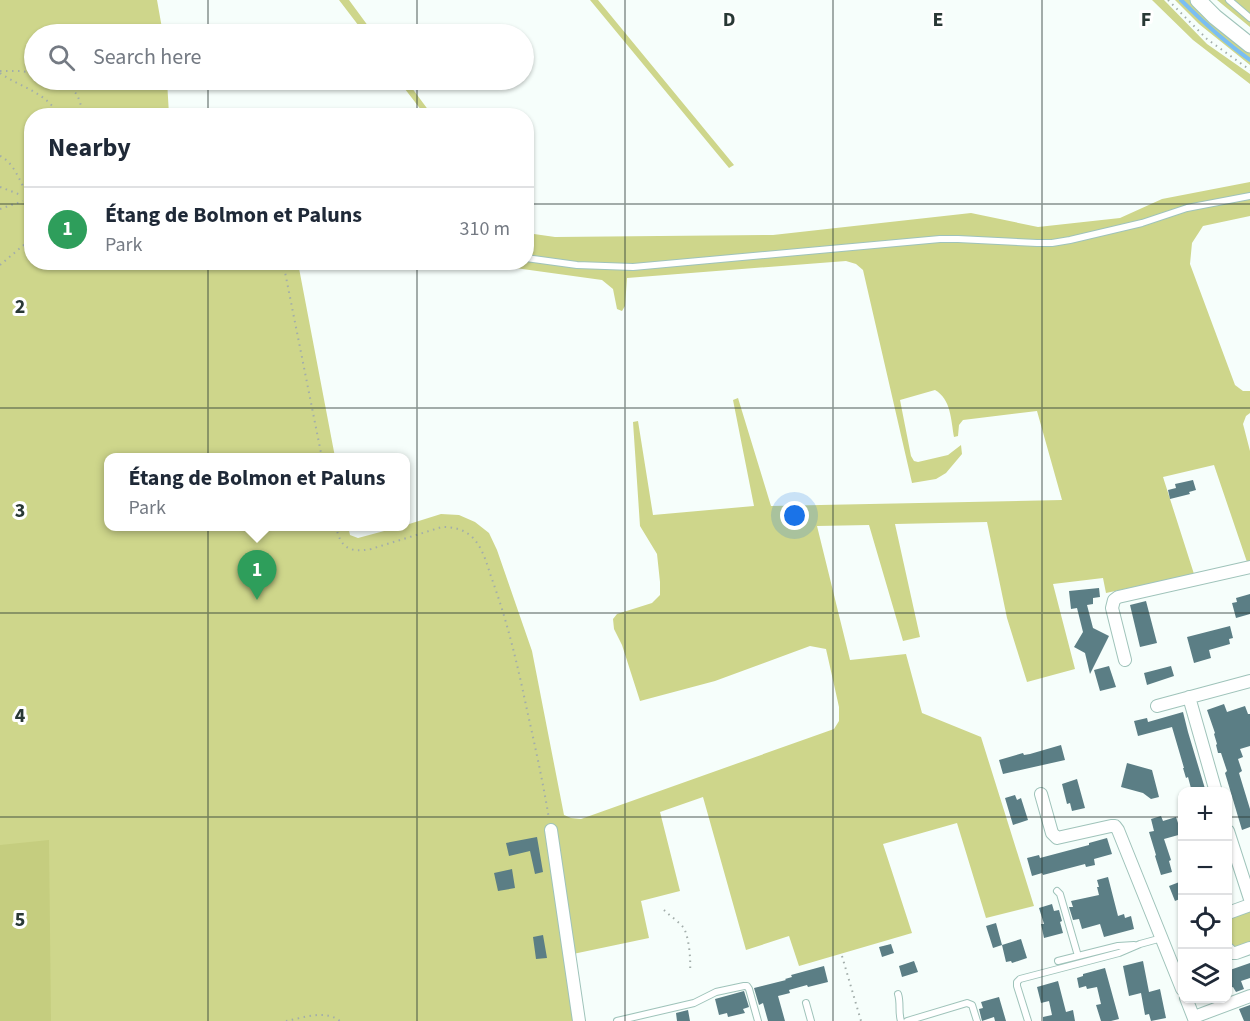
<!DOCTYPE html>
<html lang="en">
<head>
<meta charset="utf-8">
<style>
  :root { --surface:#fff; --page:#f2f2f3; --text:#1f2937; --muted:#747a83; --line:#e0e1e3; --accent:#b94399 }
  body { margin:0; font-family:"Source Sans 3",sans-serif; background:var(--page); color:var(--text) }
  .controls { position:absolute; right:18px; bottom:18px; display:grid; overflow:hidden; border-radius:12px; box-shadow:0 2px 4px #0004 }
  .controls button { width:54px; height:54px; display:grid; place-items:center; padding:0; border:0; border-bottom:2px solid var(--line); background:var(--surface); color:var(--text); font:30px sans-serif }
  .you { position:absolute; left:795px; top:516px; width:21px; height:21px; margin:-15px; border:4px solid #fff; border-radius:50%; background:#1a73e8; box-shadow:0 0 0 9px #1a73e833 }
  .badge { display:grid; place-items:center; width:39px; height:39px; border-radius:50%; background:var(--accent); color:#fff; font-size:20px; font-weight:700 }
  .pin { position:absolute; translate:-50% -50px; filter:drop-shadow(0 2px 3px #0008) }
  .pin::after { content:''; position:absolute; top:32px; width:21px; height:18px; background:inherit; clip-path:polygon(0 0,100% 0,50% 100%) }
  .popup { position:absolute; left:104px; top:453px; width:306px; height:78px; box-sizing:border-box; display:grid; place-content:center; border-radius:12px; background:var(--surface); filter:drop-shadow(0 2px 4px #0005); font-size:20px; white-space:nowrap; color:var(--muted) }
  .popup b { font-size:22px; color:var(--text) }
  .popup::after { content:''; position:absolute; left:50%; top:100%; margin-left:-12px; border:12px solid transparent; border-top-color:var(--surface) }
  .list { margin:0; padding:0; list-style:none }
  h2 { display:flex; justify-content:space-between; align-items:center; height:78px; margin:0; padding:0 24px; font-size:26px }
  h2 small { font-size:20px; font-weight:400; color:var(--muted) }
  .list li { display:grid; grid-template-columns:39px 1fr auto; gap:18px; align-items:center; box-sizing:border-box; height:84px; padding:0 24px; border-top:2px solid var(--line) }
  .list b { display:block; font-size:22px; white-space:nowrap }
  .list p { margin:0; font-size:20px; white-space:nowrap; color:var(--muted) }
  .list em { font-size:20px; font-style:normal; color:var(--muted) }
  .icon { flex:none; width:33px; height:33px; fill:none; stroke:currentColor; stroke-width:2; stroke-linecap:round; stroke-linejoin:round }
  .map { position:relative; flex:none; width:1250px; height:1021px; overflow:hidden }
  .search { position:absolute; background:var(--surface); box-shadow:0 2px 4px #0004; left:24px; top:24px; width:510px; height:66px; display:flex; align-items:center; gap:15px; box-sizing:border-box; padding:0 21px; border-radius:33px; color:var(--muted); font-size:22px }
  .panel { position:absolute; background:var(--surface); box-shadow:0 2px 4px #0004; left:24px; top:108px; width:510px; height:162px; border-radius:24px }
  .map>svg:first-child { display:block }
</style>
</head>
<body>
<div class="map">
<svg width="1250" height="1021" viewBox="0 0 1250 1021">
  <rect width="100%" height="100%" fill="#f6fefb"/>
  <path fill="#ced68b" d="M 0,0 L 157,0 L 163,34 L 34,34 L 34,80 L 167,80 L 169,115 L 32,116 L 32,262 L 298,263 L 335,457 L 109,458 L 109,526 L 348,526 L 350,535 L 358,538 L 399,527 L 406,526 L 406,525 L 441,514 L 459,515 L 475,522 L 489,533 L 497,550 L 532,651 L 564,815 L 571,818 L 581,819 L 834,729 L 839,721 L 839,707 L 826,649 L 810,646 L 715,681 L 640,701 L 622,645 L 614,629 L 613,619 L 617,614 L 652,603 L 660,595 L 660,582 L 657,554 L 640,526 L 633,422 L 638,421 L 653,515 L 754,506 L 733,400 L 738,398 L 771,506 L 1062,500 L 1037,411 L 963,420 L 959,425 L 958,436 L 954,437 C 951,420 951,399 935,390 L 900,400 L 911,456 L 914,461 L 918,462 L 948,455 L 961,445 L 962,454 L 946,473 L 936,479 L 912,483 L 863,270 L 856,264 L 846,261 L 627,278 L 625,306 L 622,311 L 617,309 L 613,289 L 602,280 L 480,263 L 526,262 L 527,233 L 555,237 L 773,235 L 971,213 L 1038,227 L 1120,218 L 1162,199 L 1250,182 L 1250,216 L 1203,226 L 1192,243 L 1190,264 L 1235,385 L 1243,391 L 1250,391 L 1250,413 L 1246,416 L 1243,424 L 1250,451 L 1250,562 L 1247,562 L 1214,465 L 1163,477 L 1194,574 L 1106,593 L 1103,578 L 1053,584 L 1075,669 L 1027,682 L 1007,618 L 987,522 L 895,524 L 920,637 L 903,641 L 869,525 L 817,526 L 850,660 L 906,654 L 922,713 L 981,737 L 1034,906 L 986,918 L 957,823 L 883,844 L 912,933 L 799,966 L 789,936 L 746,950 L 703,797 L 660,812 L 680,891 L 641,901 L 649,938 L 573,954 L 584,1021 L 0,1021 Z
    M 339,0 L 349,0 L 374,34 L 365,34 Z
    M 590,0 L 598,0 L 734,165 L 729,168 Z
    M 1152,0 L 1164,0 L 1207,44 L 1250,74 L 1250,84 L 1193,40 Z
    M 1175,0 L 1190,0 L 1205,15 L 1250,52 L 1250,65 L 1199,24 Z
    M 1217,0 L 1250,0 L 1250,27 Z
    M 398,80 L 406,80 L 432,115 L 425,115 Z
    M 1250,911 L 1250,944 L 1238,949 L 1230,946 L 1228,940 L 1228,916 Z"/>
  <path fill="#c5cd7f" d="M 49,840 L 51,1021 L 0,1021 L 0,845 Z"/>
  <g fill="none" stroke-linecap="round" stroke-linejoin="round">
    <path stroke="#7abef2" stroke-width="4" d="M 1181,0 C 1203,22 1225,42 1250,60"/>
  </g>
  <path fill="#5b7e85" d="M 1193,480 L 1196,490 L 1189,492 L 1190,494 L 1170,499 L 1168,490 L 1176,488 L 1175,484 Z
    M 1099,588 L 1100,597 L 1093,598 L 1093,604 L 1087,605 L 1093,628 L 1109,636 L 1090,674 L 1085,653 L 1074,647 L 1083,632 L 1077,608 L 1071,609 L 1069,591 Z
    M 1250,594 L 1250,614 L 1236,618 L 1232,603 L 1237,602 L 1236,598 Z
    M 1146,601 L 1157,643 L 1140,647 L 1130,605 Z
    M 1230,626 L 1233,638 L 1229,639 L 1230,644 L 1209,650 L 1211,658 L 1194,663 L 1187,637 Z
    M 1109,666 L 1116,687 L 1100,691 L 1094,670 Z
    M 1171,666 L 1174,676 L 1147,685 L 1144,673 Z
    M 1224,704 L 1227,712 L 1245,706 L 1248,714 L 1250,714 L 1250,746 L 1240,749 L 1243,757 L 1238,759 L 1242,771 L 1239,773 L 1250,809 L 1250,827 L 1242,830 L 1225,773 L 1227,771 L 1221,753 L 1218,753 L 1216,745 L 1217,744 L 1214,734 L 1215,733 L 1207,710 Z
    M 1183,712 L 1188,732 L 1206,792 L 1192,792 L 1188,777 L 1186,778 L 1183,768 L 1184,768 L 1172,727 L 1138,736 L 1134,721 L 1147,718 L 1148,722 Z
    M 1061,745 L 1065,760 L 1003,774 L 999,760 L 1023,753 L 1024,755 L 1030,754 Z
    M 1127,763 L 1152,770 L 1159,797 L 1151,799 L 1143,793 L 1121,787 Z
    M 1077,779 L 1085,808 L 1072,811 L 1070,803 L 1067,804 L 1062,784 Z
    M 1015,795 L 1017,800 L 1021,798 L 1028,820 L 1013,825 L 1005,798 Z
    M 1161,816 L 1163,821 L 1176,817 L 1178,823 L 1182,822 L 1182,834 L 1164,839 L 1171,860 L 1169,861 L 1172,872 L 1161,875 L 1155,856 L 1156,855 L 1149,832 L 1154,831 L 1151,819 Z
    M 537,837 L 543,872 L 535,874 L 530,851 L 509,856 L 506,843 Z
    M 1107,838 L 1112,854 L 1094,859 L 1095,865 L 1086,867 L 1085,864 L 1043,875 L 1042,873 L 1032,876 L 1027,858 L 1039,855 L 1040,858 L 1089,845 L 1089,843 Z
    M 512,869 L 515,888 L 498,891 L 494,873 Z
    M 1108,877 L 1118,916 L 1124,914 L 1125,918 L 1131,916 L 1134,929 L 1104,937 L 1100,924 L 1082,929 L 1079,919 L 1073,920 L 1069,907 L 1073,907 L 1071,901 L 1099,895 L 1097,887 L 1099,887 L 1097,880 Z
    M 1182,881 L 1182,898 L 1175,901 L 1169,886 Z
    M 1052,904 L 1054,911 L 1059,910 L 1062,921 L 1060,922 L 1063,933 L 1044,938 L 1041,924 L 1044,924 L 1039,908 Z
    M 996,923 L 1002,945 L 1021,939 L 1027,958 L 1012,963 L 1011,961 L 1006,962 L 1002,945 L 993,948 L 986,926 Z
    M 543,935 L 547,958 L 536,959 L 533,937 Z
    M 891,944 L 894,953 L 882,957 L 879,947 Z
    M 914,961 L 918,972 L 902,977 L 899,966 Z
    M 1143,961 L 1149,992 L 1160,989 L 1166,1018 L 1151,1021 L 1149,1014 L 1145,1015 L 1141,993 L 1129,996 L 1123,966 Z
    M 1250,963 L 1250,978 L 1241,981 L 1244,989 L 1236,992 L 1233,987 L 1227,989 L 1227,971 Z
    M 824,966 L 828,982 L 808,987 L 807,985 L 789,990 L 790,993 L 778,996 L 785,1021 L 768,1021 L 763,1003 L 759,1005 L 754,988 L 786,980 L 785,979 L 792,977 L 791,975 Z
    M 1105,968 L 1119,1019 L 1111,1021 L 1101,1021 L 1096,1005 L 1101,1004 L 1097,987 L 1087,989 L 1086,986 L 1079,988 L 1077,978 L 1083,976 L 1083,974 Z
    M 1058,981 L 1066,1012 L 1073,1010 L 1075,1021 L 1043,1021 L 1043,1017 L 1052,1015 L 1049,1001 L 1041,1003 L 1037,987 Z
    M 744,991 L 749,1007 L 743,1009 L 745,1013 L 728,1017 L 727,1013 L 719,1015 L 715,999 Z
    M 999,997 L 1006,1021 L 995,1021 L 994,1017 L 982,1021 L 979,1009 L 983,1008 L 981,1002 Z
    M 1250,1005 L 1250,1021 L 1244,1021 L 1239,1009 Z
    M 688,1010 L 690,1021 L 677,1021 L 676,1013 Z"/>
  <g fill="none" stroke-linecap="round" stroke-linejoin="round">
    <defs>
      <path id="service" d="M 1229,0 L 1250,18
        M 29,198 L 32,199
        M 526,258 L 577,265 L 633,267 L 940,239 L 958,239 L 1037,243 L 1052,243 L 1070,240 L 1142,223 L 1187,208 L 1250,196
        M 1057,891 L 1060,894 L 1078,956 L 1118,946 L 1134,945
        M 1058,961 L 1078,956
        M 898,994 C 901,1003 898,1012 901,1021
        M 806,1003 L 811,1021
        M 617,1021 L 694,1003 L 716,992 L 744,986 L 747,986 L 749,989 L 758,1021
        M 907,1021 L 967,1003 L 972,1005 L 977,1021
        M 1028,1021 L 1017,986 L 1017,982 L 1020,979 L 1119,953 L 1140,944 L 1162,938"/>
      <path id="minor" d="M 1125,660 L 1112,608 L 1114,600 L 1118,597 L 1250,567
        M 1189,697 L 1216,792
        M 1157,706 L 1250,681
        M 1041,794 L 1052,833 L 1057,838 L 1111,826 L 1115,826 L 1118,830 L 1182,989
        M 551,830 L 579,1021
        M 1228,831 L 1250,899
        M 1228,913 L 1250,905
        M 1228,949 L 1232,953 L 1236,953 L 1250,948
        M 1186,998 L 1195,1021
        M 1194,1017 L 1250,996"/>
      <path id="tertiary" d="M 1198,0 L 1215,17 L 1250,45"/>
    </defs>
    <use href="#service" stroke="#9fc3ba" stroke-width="8"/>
    <use href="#minor" stroke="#9fc3ba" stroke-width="14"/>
    <use href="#tertiary" stroke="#9fc3ba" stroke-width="17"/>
    <path stroke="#a2adaa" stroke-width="2" stroke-dasharray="1.5 4.5" stroke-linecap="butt" d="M 1168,0 L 1207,39 L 1250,70
      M 0,71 L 21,71 L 34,73
      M 0,73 C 23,89 43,90 60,116
      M 55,80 C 76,89 79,93 83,116
      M 0,156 C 13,162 19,179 25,190
      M 0,187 L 21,195
      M 0,209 L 23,201
      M 283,262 L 322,458
      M 0,265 L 32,238
      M 336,526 C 340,548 350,553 371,549 L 442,527 C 453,527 463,529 471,536 C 484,548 487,566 493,582 C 508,624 518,667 527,710 C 535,746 543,782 549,819
      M 664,910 C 670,916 678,921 683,927 C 689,935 691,961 690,971
      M 842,956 L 861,1021
      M 286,1021 C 303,1018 325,1009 340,1021"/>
    <use href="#service" stroke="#fff" stroke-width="6"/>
    <use href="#minor" stroke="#fff" stroke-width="12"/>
    <use href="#tertiary" stroke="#fff" stroke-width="15"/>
  </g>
  <path fill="none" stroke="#293835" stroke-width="1.5" stroke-opacity="0.55" d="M 208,0 L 208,34M 417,0 L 417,34M 625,0 L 625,1021M 833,0 L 833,1021M 1042,0 L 1042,1021M 208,80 L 208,116M 417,80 L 417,116M 0,204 L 32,204M 526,204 L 1250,204M 208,262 L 208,1021M 417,262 L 417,1021M 0,408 L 1250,408M 0,613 L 1250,613M 0,817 L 1182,817M 1228,817 L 1250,817"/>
  <g font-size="20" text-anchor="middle" font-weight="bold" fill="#293835" stroke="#fff" stroke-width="6" stroke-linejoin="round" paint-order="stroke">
    <text x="729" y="26">D</text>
    <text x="938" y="26">E</text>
    <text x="1146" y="26">F</text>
    <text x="20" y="313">2</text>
    <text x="20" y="517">3</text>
    <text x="20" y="722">4</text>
    <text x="20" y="926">5</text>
  </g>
</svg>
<div class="controls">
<button>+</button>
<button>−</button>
<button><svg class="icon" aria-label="locate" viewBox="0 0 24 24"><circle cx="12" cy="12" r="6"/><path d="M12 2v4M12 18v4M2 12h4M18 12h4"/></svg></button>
<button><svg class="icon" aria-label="layers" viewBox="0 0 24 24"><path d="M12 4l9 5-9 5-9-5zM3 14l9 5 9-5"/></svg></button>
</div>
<div class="you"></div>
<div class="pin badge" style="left:257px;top:600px;background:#2e9e5b">1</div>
<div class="popup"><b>Étang de Bolmon et Paluns</b>Park</div>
<div class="search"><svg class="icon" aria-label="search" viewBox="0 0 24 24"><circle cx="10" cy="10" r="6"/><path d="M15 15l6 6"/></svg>Search here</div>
<section class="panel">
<h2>Nearby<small></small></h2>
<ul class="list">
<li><span class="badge" style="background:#2e9e5b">1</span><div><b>Étang de Bolmon et Paluns</b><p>Park</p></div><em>310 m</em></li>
</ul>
</section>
</div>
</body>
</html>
